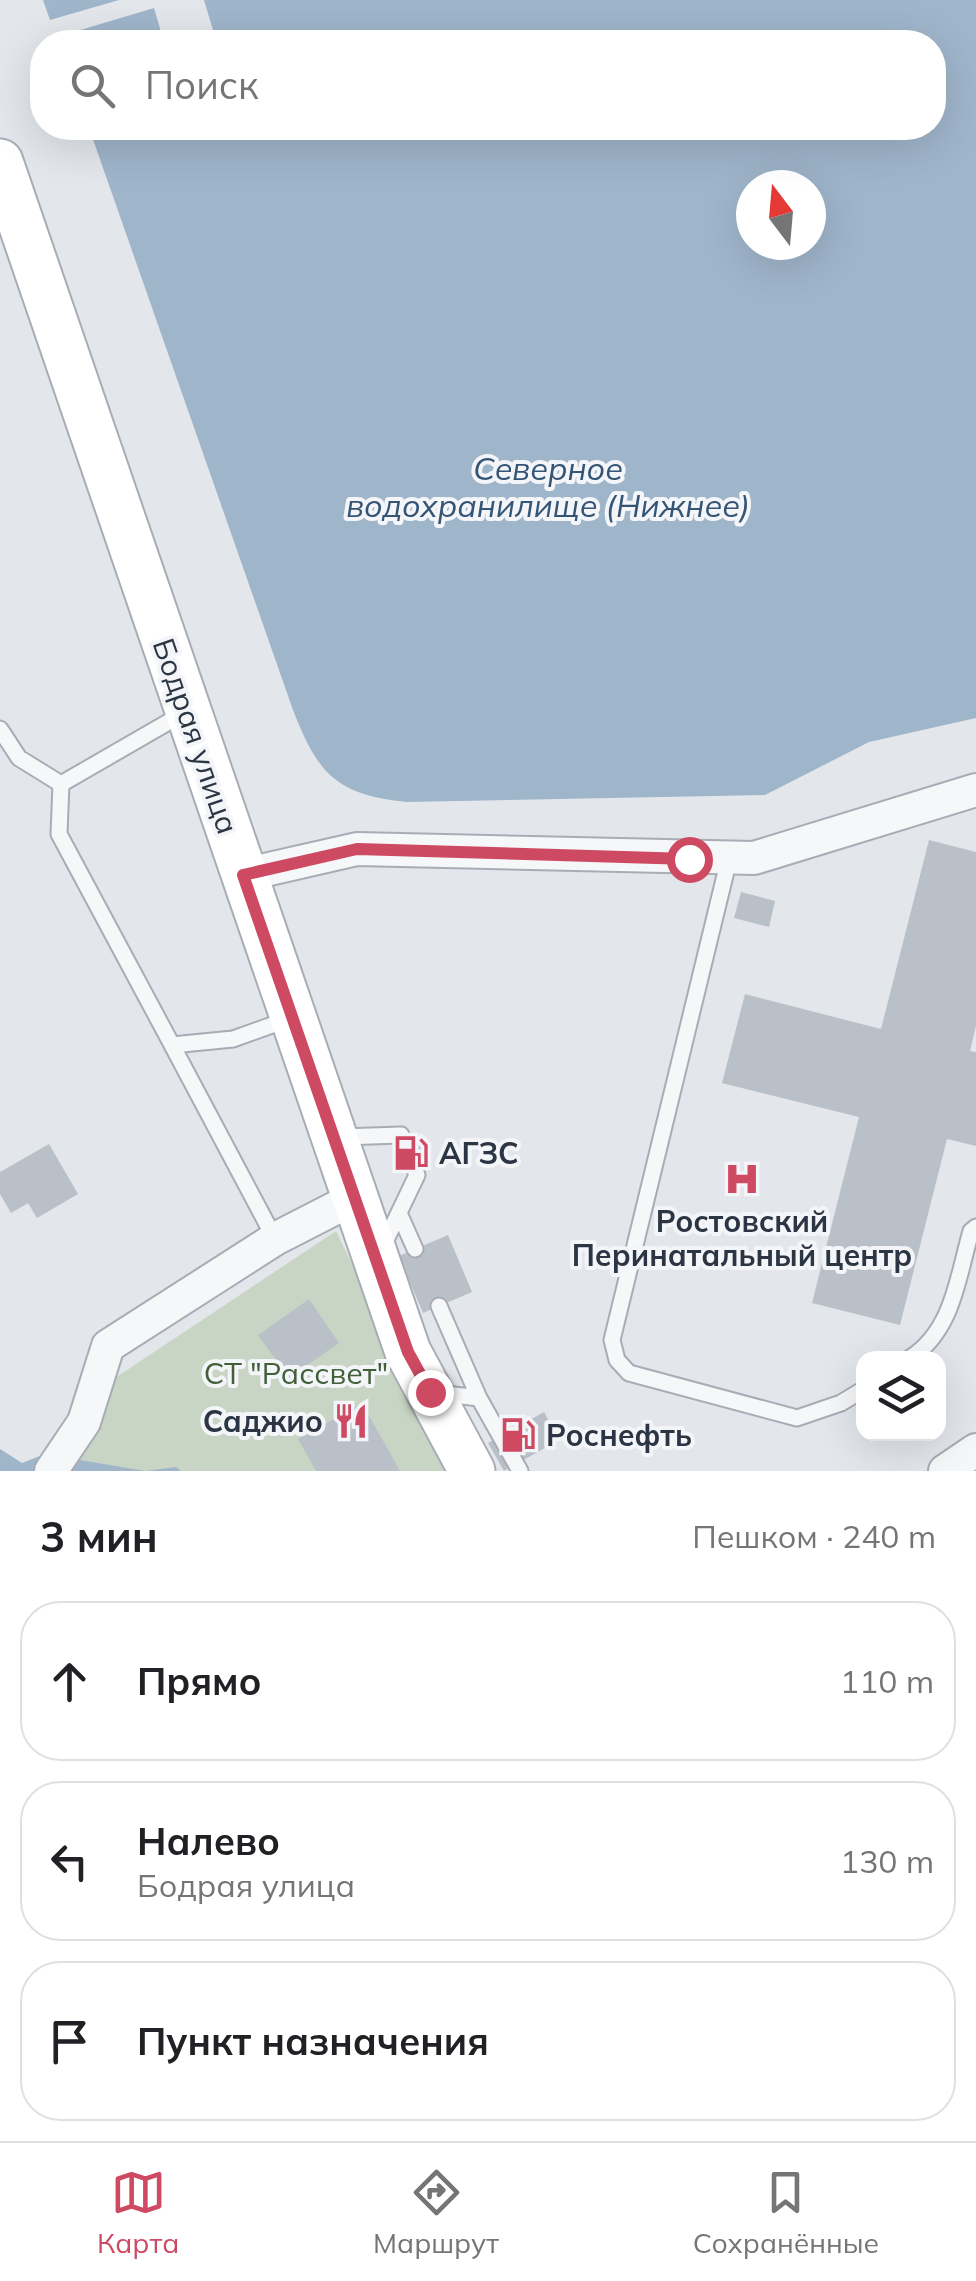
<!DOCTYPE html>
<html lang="ru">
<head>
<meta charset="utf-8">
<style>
  :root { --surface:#fff; --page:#f2f2f2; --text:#202124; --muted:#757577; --line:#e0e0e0; --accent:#ce4a63 }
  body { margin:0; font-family:Mulish,sans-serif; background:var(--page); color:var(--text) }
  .controls { position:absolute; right:30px; bottom:30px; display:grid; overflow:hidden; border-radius:20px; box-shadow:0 10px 40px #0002 }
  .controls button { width:90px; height:90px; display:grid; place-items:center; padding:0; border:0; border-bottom:2px solid var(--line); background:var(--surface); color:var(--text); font:50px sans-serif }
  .compass { position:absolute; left:736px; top:170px; width:90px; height:90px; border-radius:50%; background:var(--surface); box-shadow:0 10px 40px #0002; rotate:344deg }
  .stop { position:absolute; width:30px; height:30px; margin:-22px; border:8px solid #ce4a63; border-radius:50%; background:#fff }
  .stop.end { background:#ce4a63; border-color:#fff; box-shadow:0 2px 10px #0008 }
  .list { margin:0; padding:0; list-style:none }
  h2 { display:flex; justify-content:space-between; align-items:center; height:130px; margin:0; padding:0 40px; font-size:42px }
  h2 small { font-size:32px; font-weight:400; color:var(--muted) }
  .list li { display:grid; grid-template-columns:65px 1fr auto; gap:30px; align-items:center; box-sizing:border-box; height:160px; margin:0 20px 20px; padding:0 20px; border:2px solid var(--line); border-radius:40px }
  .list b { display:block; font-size:38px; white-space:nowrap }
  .list p { margin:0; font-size:32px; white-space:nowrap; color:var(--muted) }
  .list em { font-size:32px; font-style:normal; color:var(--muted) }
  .icon { flex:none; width:55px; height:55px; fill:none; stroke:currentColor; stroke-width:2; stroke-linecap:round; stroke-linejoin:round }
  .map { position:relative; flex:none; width:976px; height:1471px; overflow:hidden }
  .search { position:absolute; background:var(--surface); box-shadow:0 10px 40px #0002; left:30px; right:30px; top:30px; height:110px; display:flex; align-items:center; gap:25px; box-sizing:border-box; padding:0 35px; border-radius:40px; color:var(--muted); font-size:38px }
  .sheet { height:670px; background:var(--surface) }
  nav { display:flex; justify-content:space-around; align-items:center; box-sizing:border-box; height:140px; border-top:2px solid var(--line); background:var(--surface); font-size:28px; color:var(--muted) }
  nav a { display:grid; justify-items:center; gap:5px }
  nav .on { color:var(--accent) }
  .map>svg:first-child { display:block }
</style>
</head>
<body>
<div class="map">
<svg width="976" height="1471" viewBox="0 0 976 1471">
  <rect width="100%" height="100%" fill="#e3e6eb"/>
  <path fill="#c9d5c4" d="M 336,1231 L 452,1471 L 71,1471 L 115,1378 Z"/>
  <path fill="#9fb5ca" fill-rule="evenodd" d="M 43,0 L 119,0 L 50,20 Z
    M 204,0 L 976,0 L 976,718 L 869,742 L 765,795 L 407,802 C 336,795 318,774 293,710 L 89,128 L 934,128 L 934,42 L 175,42 L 213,30 ZM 811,185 L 811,245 L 751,245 L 751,185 Z
    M 154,8 L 164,42 L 59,42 L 57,37 Z
    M 0,1449 L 22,1463 L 45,1454 L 145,1471 L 176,1467 L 181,1471 L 0,1471 Z"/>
  <path fill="#bac0c8" d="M 929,840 L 976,852 L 976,1026 L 970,1051 L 976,1052 L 976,1146 L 947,1139 L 900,1325 L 812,1303 L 859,1117 L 722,1083 L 745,994 L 881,1029 Z
    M 741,892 L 775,901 L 769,927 L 734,918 Z
    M 418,1137 L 427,1160 L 403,1169 L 394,1146 Z
    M 49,1144 L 78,1194 L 37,1218 L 28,1203 L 11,1213 L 0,1194 L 0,1172 Z
    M 448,1235 L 472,1292 L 423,1313 L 399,1256 Z
    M 309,1299 L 339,1343 L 289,1378 L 258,1335 Z
    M 362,1403 L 400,1471 L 316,1471 L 298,1439 Z
    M 544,1412 L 559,1440 L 504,1471 L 488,1443 Z"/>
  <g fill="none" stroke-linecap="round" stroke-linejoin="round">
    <defs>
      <path id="service" d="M 184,713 L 61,784 L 59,834 L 172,1045 L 233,1039 L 289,1019
        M 0,729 L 19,758 L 61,784
        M 729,859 L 612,1340 L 617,1360 L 629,1373 L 797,1418 L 841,1403 L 864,1389
        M 172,1045 L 275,1239
        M 341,1137 L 401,1135 L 417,1175 L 383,1246
        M 399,1213 L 415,1249
        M 439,1306 L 479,1398
        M 910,1358 C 953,1331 958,1276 971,1231 L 976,1227
        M 437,1393 L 479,1398 L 520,1471"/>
      <path id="minor" d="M 243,875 L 357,849 L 754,858 L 976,790
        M 51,1471 L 84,1422 L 108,1346 L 275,1239 L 353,1199
        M 945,1471 L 976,1450"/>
      <path id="secondary" d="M 0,162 L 408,1352 L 472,1471"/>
    </defs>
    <use href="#service" stroke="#a8adb5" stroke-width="19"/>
    <use href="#minor" stroke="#a8adb5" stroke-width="36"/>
    <use href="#secondary" stroke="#a8adb5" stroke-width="49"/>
    <use href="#service" stroke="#f6f7f9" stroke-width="15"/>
    <use href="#minor" stroke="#f6f7f9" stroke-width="32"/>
    <use href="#secondary" stroke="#fff" stroke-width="45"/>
  </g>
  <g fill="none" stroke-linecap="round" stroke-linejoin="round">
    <path stroke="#ce4a63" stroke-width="12" d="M 430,1392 L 408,1352 L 243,875 L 357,849 L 689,859"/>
  </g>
  <defs>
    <symbol id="fuel-bare" viewBox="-9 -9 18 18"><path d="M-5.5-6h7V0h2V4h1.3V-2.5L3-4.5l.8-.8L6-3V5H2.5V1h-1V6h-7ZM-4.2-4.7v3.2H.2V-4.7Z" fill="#ce4a63" stroke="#f3f5f8" stroke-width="2.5" paint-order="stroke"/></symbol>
    <symbol id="hospital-bare" viewBox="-9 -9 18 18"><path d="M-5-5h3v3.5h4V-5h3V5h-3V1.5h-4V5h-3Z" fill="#ce4a63" stroke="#f3f5f8" stroke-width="2.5" paint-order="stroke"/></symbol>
    <symbol id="restaurant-bare" viewBox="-9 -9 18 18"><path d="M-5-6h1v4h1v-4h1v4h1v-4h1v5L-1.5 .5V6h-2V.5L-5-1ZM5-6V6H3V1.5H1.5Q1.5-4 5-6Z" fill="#ce4a63" stroke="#f3f5f8" stroke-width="2.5" paint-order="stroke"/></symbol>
  </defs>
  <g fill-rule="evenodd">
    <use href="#fuel-bare" x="386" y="1128" width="50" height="50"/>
    <use href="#hospital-bare" x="717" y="1154" width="50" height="50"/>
    <use href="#restaurant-bare" x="326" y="1396" width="50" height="50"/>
    <use href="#fuel-bare" x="493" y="1410" width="50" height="50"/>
  </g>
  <g text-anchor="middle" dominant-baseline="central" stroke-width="8" stroke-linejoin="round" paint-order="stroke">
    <g font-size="30" fill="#2b3543" stroke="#f3f5f8">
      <text transform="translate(196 736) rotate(71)">Бодрая улица</text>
    </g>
    <g font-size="30" font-weight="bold" fill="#2b3543" stroke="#f3f5f8" text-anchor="start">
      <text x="439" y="1153">АГЗС</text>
      <text x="742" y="1221" text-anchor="middle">Ростовский<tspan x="742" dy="34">Перинатальный центр</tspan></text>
      <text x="323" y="1421" text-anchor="end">Саджио</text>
      <text x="546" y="1435">Роснефть</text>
    </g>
    <g font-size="30" fill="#415f38" stroke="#f3f5f8">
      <text x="296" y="1373">СТ "Рассвет"</text>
    </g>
    <g font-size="32" font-style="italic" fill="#355577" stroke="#f3f5f8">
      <text x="548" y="468">Северное<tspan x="548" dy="37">водохранилище (Нижнее)</tspan></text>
    </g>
  </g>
</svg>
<div class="controls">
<button><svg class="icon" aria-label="layers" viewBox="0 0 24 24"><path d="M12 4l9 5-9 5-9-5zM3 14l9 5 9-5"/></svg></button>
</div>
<svg class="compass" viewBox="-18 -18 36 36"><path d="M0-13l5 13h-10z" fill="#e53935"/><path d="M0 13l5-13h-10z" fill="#757577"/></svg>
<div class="stop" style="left:689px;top:859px"></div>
<div class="stop end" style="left:430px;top:1392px"></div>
<div class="search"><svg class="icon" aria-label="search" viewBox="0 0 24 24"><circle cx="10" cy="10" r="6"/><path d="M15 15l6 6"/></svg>Поиск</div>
</div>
<section class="sheet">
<h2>3 мин<small>Пешком · 240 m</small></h2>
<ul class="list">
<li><svg class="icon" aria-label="ahead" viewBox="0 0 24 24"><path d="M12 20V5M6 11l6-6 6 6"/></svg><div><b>Прямо</b></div><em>110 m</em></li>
<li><svg class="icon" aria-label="left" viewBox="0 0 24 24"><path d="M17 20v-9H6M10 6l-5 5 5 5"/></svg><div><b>Налево</b><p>Бодрая улица</p></div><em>130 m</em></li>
<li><svg class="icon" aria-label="arrive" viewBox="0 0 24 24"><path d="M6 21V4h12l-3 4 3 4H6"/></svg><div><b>Пункт назначения</b></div></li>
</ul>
</section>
<nav>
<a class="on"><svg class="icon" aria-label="map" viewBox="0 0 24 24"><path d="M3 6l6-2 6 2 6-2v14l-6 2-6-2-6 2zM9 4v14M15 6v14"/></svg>Карта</a>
<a><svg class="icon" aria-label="directions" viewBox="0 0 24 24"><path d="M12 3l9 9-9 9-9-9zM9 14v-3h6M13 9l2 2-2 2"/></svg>Маршрут</a>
<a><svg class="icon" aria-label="saved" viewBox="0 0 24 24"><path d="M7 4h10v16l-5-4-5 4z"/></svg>Сохранённые</a>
</nav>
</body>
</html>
